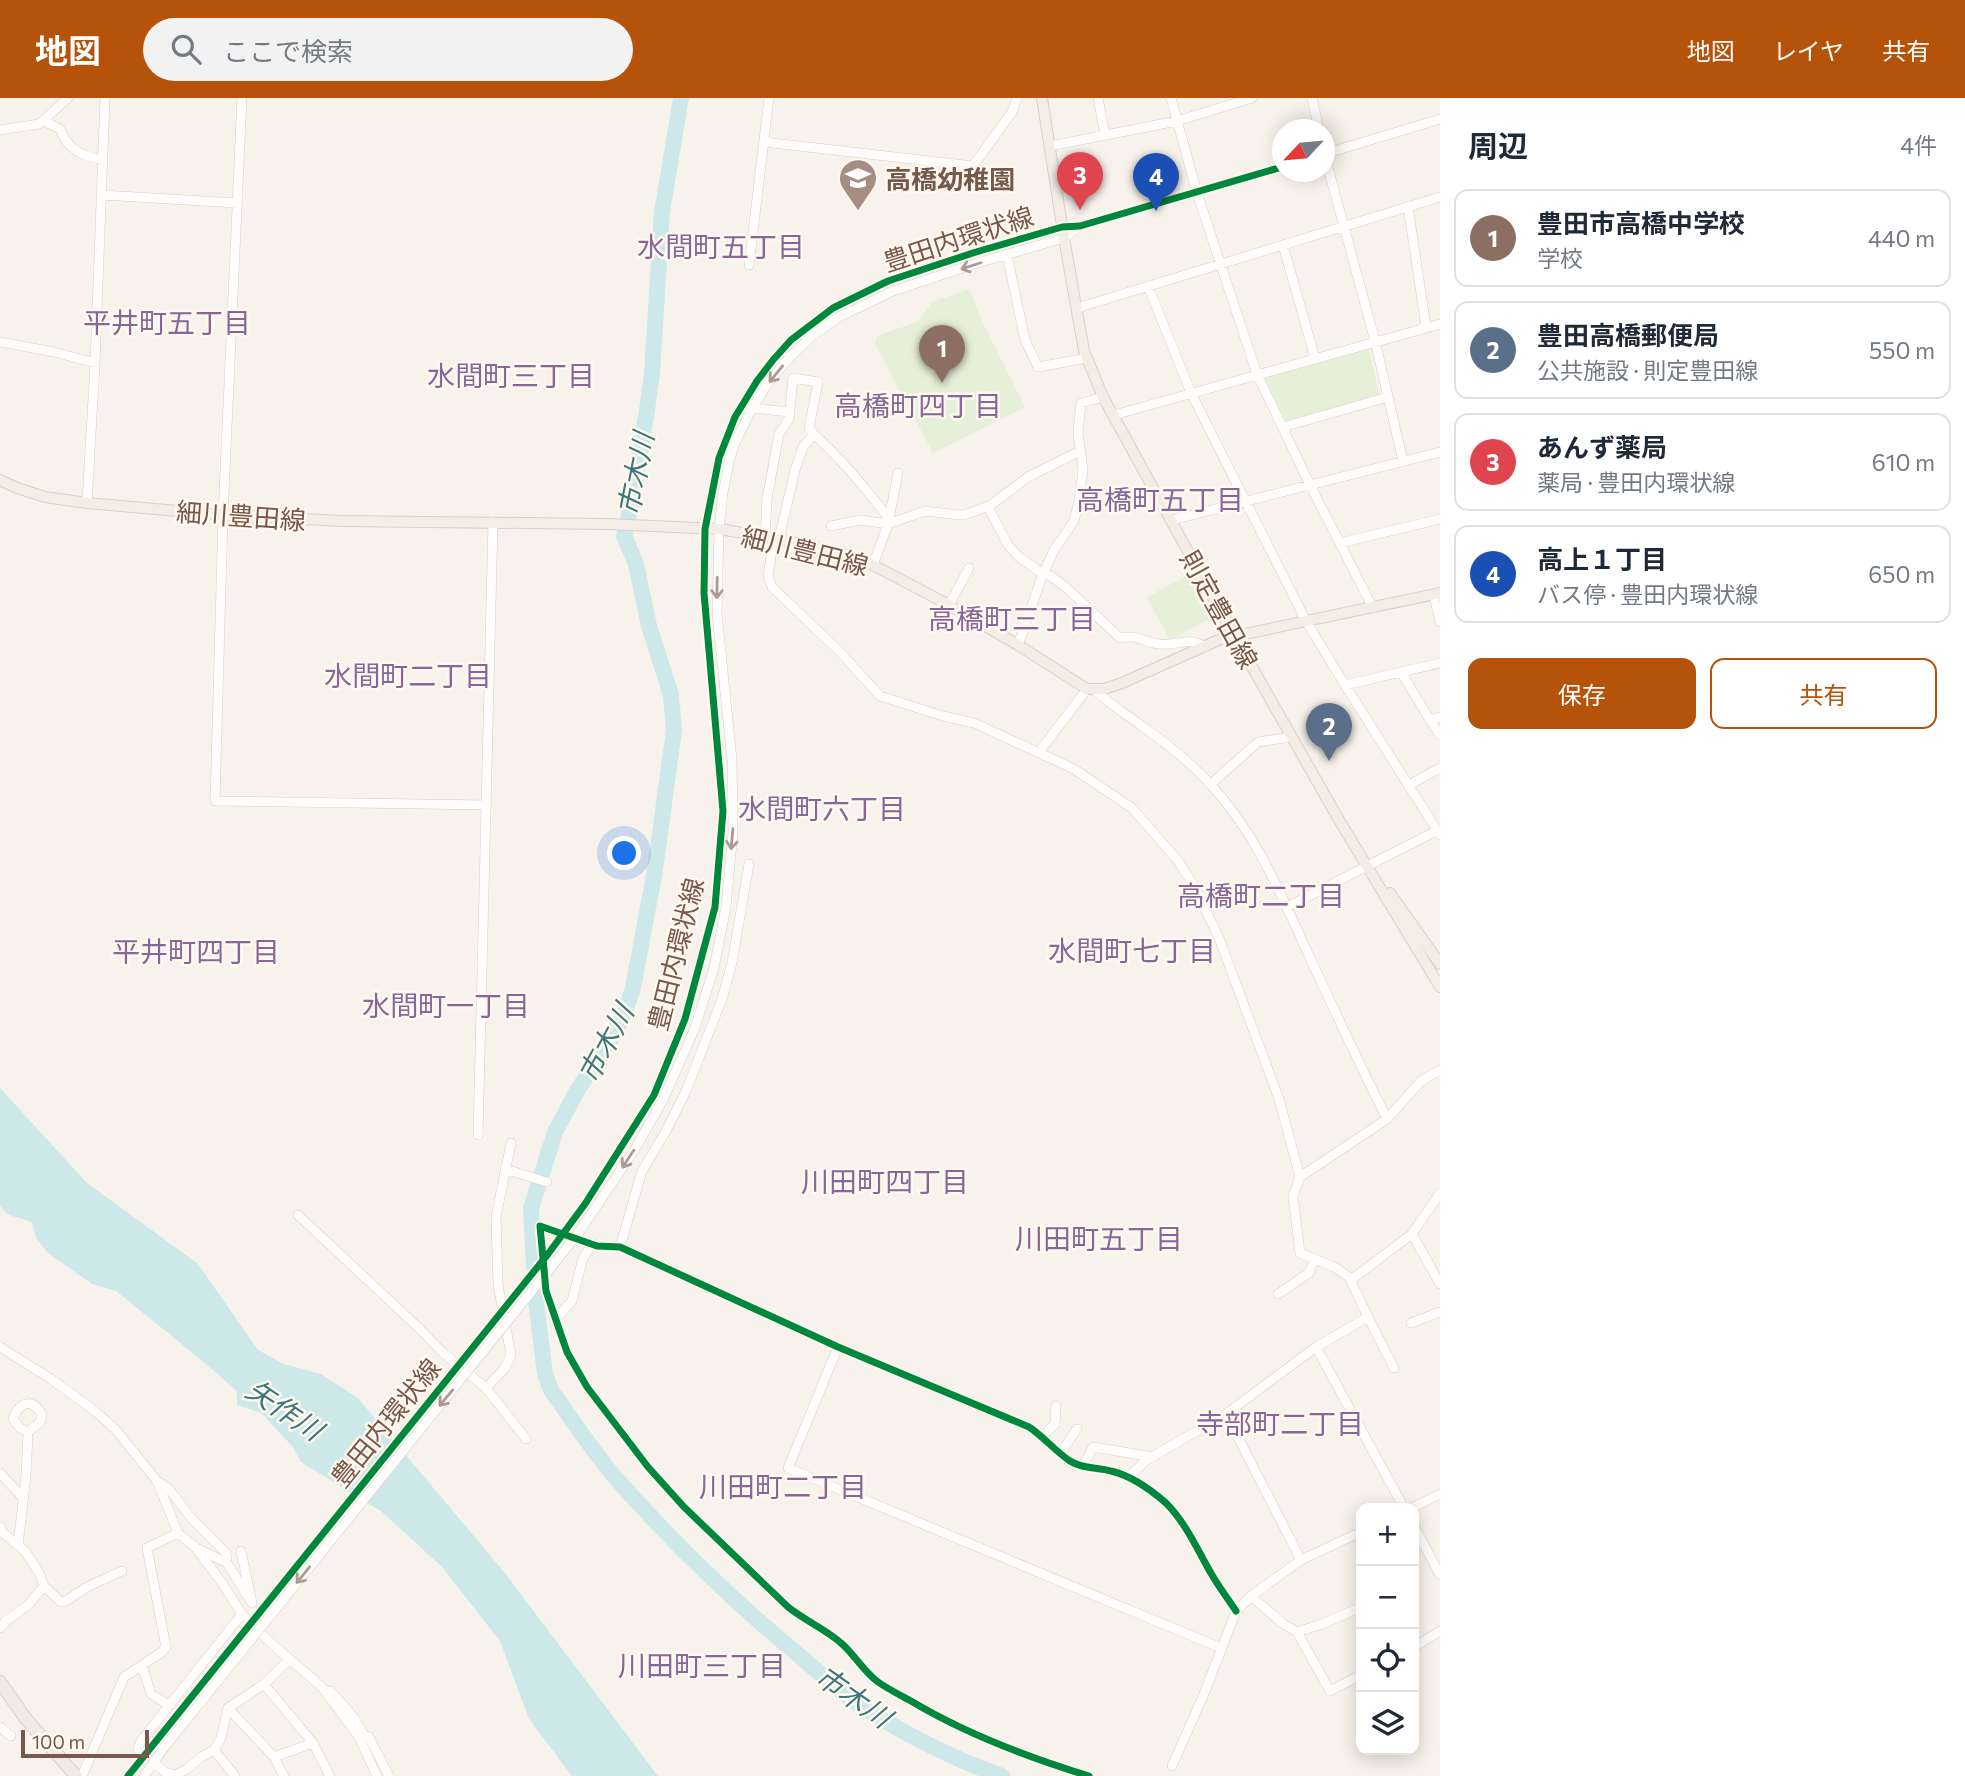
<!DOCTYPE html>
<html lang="ja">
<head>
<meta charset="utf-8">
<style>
  :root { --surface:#fff; --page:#f2f2f3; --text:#1f2937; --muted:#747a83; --line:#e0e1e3; --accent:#b45309 }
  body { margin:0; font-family:Commissioner,"Noto Sans JP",sans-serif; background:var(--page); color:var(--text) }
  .controls { position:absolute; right:21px; bottom:21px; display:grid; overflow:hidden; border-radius:14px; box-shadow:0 4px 18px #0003 }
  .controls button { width:63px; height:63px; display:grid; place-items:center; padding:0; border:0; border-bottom:2px solid var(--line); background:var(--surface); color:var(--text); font:35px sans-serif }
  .compass { position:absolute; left:1272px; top:21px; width:63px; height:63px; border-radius:50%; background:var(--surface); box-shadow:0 4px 18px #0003; rotate:244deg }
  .scale { position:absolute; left:21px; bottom:18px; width:128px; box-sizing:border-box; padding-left:7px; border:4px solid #78584a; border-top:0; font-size:19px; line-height:24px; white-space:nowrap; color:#78584a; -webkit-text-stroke:5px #fff8ee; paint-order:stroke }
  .you { position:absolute; left:625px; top:756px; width:24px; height:24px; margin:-18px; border:5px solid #fff; border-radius:50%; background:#1a73e8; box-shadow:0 0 0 10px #1a73e833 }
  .badge { display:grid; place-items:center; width:46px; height:46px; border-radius:50%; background:var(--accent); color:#fff; font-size:23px; font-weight:700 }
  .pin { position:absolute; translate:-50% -58px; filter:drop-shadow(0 2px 4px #0008) }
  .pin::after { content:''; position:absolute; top:37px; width:24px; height:21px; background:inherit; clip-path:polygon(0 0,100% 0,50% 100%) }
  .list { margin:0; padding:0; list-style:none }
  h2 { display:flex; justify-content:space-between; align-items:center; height:91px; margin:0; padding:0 28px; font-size:30px }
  h2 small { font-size:23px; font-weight:400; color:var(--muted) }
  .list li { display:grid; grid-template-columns:46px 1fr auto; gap:21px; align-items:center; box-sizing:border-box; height:98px; margin:0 14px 14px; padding:0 14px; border:2px solid var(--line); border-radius:14px }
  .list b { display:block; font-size:26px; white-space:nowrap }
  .list p { margin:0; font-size:23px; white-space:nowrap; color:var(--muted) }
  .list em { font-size:23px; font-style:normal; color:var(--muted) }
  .actions { display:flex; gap:14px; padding:21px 28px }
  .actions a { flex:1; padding:16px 0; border:2px solid var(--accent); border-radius:14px; text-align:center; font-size:24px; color:var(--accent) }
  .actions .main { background:var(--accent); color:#fff }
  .icon { flex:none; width:38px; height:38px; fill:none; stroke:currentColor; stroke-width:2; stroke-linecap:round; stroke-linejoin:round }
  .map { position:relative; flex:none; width:1440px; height:1678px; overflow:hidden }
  header { display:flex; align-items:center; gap:42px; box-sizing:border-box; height:98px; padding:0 35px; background:var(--accent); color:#fff }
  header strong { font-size:33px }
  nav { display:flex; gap:38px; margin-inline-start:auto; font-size:24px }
  .search { width:490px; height:63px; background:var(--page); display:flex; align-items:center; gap:18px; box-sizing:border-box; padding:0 24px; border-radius:38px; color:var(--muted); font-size:26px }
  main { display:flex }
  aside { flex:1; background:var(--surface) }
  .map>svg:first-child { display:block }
</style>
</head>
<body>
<header>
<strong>地図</strong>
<div class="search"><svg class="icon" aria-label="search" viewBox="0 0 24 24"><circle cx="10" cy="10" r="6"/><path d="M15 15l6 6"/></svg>ここで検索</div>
<nav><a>地図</a><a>レイヤ</a><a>共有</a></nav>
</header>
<main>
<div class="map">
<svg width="1440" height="1678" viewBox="0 0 1440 1678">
  <rect width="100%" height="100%" fill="#f8f2ec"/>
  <path fill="#e6efd7" d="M 970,191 L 979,217 L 1025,309 L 933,355 L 875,246 L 877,238 L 917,224 L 932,204 Z
    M 1369,250 L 1380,300 L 1286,324 L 1264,278 Z
    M 1190,476 L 1213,519 L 1170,542 L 1147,499 Z"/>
  <path fill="#cde8e9" d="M 0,990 L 87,1085 L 198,1166 L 258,1252 L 284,1266 L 321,1276 L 358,1300 L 504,1474 L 658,1678 L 572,1678 L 529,1621 L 500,1543 L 442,1469 L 382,1414 L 301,1364 L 293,1349 L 261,1315 L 237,1307 L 237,1293 L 194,1256 L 116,1193 L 92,1186 L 48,1155 L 36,1140 L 32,1124 L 9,1117 L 0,1108 Z"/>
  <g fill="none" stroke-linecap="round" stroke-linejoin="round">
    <path stroke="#cde8e9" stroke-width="16" d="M 681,0 L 662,114 L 652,275 L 647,312 L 632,404 L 624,438 L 636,466 L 649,528 L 671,597 L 674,632 L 655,772 L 633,890 L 623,919 L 616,933 L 577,993 L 555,1034 L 531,1110 L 536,1204 L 545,1276 L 551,1292 C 571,1320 591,1351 614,1378 C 671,1443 734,1504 801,1559 C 820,1575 839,1593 859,1607 C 903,1635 953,1661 1002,1678"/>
    <defs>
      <path id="minor" d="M 242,0 L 223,417 L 215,703 L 487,707
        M 1098,0 L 1105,37
        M 1171,0 L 1197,95 L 1257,276 L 1310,387 L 1373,510
        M 1312,0 L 1319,32
        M 44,23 L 60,31 C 67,50 83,60 102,61
        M 0,32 L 39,26 L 68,0
        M 764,44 L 973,68 L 1012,14 L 1017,0
        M 1050,48 L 1177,23 L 1252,0
        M 1324,55 L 1375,243 L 1403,363
        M 1324,56 L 1440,21
        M 102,97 L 237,105
        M 1408,108 L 1426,229
        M 1283,147 L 1315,260
        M 1007,157 L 1025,242 L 1038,269 L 1087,260
        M 749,167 L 769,0
        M 1148,188 L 1191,295 L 1306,523 L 1345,587 L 1440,565
        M 1077,210 L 1440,99
        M 0,244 L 54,254 L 95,265
        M 752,310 L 789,314
        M 1114,317 L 1440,226
        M 1283,329 L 1388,299
        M 814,336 C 842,362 866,390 889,421
        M 87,405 L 95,265 L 105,0
        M 988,409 L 1008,447 L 1019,459 L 1043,476 L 1051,478 L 1069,492 L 1120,540 C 1142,536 1142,545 1159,546 C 1177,548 1188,538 1205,549
        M 1172,422 L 1440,354
        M 831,428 L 860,422 L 888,426 L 925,413 L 960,417 L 967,416 L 991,407 L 1028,379 L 1080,353
        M 765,439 L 767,401 L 779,336 L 789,321 L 793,280 L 818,284 L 809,330 L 814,336 L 803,349 L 795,372 L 779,441
        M 774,440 L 768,478 L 772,489 L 840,554 L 880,598 L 943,618 L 974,625 L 1074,671 L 1132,710 L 1179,764 L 1194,788 L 1219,840 L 1279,1001 L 1300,1079 L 1293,1098 L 1300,1155 L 1334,1169 L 1349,1179 L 1368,1219 L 1316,1249 L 1226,1316 L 1145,1363 L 1129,1379
        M 1340,445 L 1440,421
        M 873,467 L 888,426 L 898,375
        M 1435,496 L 1435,503 L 1440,524
        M 949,507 L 969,470
        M 1018,547 L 1043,476 L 1054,452 L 1074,423 L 1079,403 L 1083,372 L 1078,335 L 1081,305 L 1103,299
        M 1401,574 L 1430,622 L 1440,619
        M 1345,587 L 1440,737
        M 1095,592 C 1109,606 1126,616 1142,628 C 1166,645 1191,664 1211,687 C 1258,738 1282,799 1311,862 C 1336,916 1361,969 1387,1021
        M 1430,622 L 1440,637
        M 1039,654 L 1087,591
        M 1211,686 L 1258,644 L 1291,639
        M 1409,687 L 1440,670
        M 1287,809 L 1440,731
        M 654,997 L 685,921 L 715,809 L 723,713 L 704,495 L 705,431 L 719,360 L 735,319 L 757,283 L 773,262 L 791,242 L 833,210 L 888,183 L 976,154 L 1062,129 L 1080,128 L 1282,69
        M 663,1002 L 695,930 L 714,870 L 726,809 L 733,733 L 732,662 L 717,515 L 719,431 L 723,395 L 729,364 L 734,347 L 752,310 L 770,282 L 790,259 L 813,237 L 839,219 L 893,193 L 977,165 L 1064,140 L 1079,129
        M 478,1037 L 493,424
        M 505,1071 L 547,1084
        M 1300,1079 L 1387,1021 L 1421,983 L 1440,972
        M 298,1117 L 421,1232 L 442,1254 L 486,1290 L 526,1341
        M 1412,1136 L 1440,1186
        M 620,1149 L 642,1073 L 666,1033 L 686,993 L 722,901 L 732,865 L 749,766
        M 1351,1182 L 1412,1136 L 1440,1095
        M 1278,1196 L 1309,1175 L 1314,1162
        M 1368,1219 L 1394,1270
        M 555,1222 L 572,1203 L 583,1160 L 593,1145
        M 1411,1225 L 1440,1214
        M 0,1249 L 51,1281 L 95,1313 L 116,1332 L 157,1383 L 178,1435 L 195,1449 L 220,1482 L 242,1516 L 272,1546 L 322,1589 L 359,1639 L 377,1678
        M 838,1249 L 788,1370 L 1221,1550
        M 1316,1249 L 1404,1410
        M 486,1290 L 505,1270 L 511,1257 L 498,1187 L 496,1119 L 511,1045
        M 1226,1316 L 1301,1462
        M 1043,1338 L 1055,1326 L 1056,1308
        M 1061,1354 L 1077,1331
        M 1083,1368 L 1093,1349 L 1153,1359
        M 0,1375 L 23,1400
        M 157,1383 L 169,1391 L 192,1421 L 226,1455 L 227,1465
        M 1412,1410 L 1440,1396
        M 1414,1428 L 1440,1477
        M 0,1429 L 3,1435 L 25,1453 L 39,1475 L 44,1488 L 61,1504 L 64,1504 L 89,1488 L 122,1473
        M 18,1447 L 26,1378 L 28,1334 L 40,1324 L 42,1317 C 33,1299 19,1304 13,1321 L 20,1330 L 28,1334
        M 196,1450 L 227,1465 L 252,1505 L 241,1453
        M 1251,1498 L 1282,1525 L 1297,1534 L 1330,1593 L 1361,1577
        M 0,1530 L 6,1523 L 28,1507 L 44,1488
        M 1297,1534 L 1322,1526 L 1359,1510 L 1361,1513
        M 1414,1549 L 1440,1533
        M 142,1567 L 151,1596 L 169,1607
        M 264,1586 L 313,1645 L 330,1678
        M 330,1593 C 343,1606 357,1621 364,1638 L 369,1639 L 389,1678
        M 228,1610 L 274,1659 L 284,1678
        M 0,1629 L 11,1638
        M 214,1652 L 235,1678
        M 274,1659 L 313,1645
        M 142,1662 L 138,1651 L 141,1643 L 242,1516
        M 154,1665 L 165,1674 L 175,1677 L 187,1671 L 201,1659 L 214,1652 L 221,1640 L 228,1610 L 264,1586 L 290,1561
        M 1172,1668 L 1204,1596 L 1236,1513 L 1251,1498 L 1301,1462 L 1361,1434
        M 82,1678 L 124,1579 L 162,1554 L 166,1549 L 147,1450 L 178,1435
        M 128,1678 L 156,1643
        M 144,1678 L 163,1651
        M 1089,1678 C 1027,1659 966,1636 911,1603 C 900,1597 888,1591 878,1584 C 863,1573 855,1557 841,1545 C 827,1532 804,1522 788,1509 L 684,1409 L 648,1369 L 587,1289 L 567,1254 L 546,1193 L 540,1128 L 597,1148 L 620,1149 L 838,1249 L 1029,1329 C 1044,1339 1055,1353 1070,1363 C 1082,1371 1098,1369 1111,1373 C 1132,1378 1150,1391 1166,1405 C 1186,1425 1198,1453 1212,1477 C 1219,1489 1228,1501 1236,1513"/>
      <path id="major" d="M 1042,0 L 1064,140 L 1084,253 L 1103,299 L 1235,539 L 1339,722 L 1440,889
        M 0,382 L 17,390 L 45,399 L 87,405 L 223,417 L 343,423 L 608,426 L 719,431 L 779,441 L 834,453 L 873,467 L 949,507 L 1018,547 L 1087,591 L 1104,591 L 1122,585 L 1221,541 L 1440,495
        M 1390,795 L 1440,866"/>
      <path id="highway" d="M 0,1584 L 26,1621 L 76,1678"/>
    </defs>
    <use href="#minor" stroke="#d7cec8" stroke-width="10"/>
    <use href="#major" stroke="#dacfc9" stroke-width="12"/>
    <use href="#highway" stroke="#dacfc9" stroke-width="14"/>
    <use href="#minor" stroke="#fefdfc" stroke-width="9"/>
    <use href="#major" stroke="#f3ede5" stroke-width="10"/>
    <use href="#highway" stroke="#f2e8e5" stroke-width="12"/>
    <defs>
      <path id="minor-bridge" d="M 156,1643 L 548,1156 L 585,1106 L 654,997
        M 163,1651 L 577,1137 L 635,1051 L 663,1002"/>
    </defs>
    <use href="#minor-bridge" stroke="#d7cec8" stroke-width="10" stroke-linecap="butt"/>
    <use href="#minor-bridge" stroke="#fefdfc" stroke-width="9"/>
    <defs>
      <path id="cycleway" d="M 128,1678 L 548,1156 L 585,1106 L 654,997 L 685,921 L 715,809 L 723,713 L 704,495 L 705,431 L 719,360 L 735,319 L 757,283 L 773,262 L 791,242 L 833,210 L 888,183 L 976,154 L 1062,129 L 1080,128 L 1282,69
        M 1089,1678 C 1027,1659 966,1636 911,1603 C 900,1597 888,1591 878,1584 C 863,1573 855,1557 841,1545 C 827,1532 804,1522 788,1509 L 684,1409 L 648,1369 L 587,1289 L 567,1254 L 546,1193 L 540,1128 L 597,1148 L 620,1149 L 838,1249 L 1029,1329 C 1044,1339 1055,1353 1070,1363 C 1082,1371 1098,1369 1111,1373 C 1132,1378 1150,1391 1166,1405 C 1186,1425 1198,1453 1212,1477 C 1219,1489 1228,1501 1236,1513"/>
    </defs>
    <use href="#cycleway" stroke="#fff8ee" stroke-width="11"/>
    <use href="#cycleway" stroke="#00873e" stroke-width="7"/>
  </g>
  <defs><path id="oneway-shaft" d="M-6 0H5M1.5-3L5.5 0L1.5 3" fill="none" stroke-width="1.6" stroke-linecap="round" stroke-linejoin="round" transform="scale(1.75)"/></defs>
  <g stroke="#ae9a91">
    <use href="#oneway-shaft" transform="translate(971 168) rotate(162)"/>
    <use href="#oneway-shaft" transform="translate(776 276) rotate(129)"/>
    <use href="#oneway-shaft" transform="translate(717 490) rotate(91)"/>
    <use href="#oneway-shaft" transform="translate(732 741) rotate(95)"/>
    <use href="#oneway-shaft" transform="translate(628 1061) rotate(123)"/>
    <use href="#oneway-shaft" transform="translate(446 1300) rotate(130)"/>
    <use href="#oneway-shaft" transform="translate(303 1477) rotate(129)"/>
  </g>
  <defs>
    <symbol id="school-pin" viewBox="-11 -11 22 30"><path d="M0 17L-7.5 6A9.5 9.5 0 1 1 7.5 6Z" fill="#a58e83" stroke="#fff8ee"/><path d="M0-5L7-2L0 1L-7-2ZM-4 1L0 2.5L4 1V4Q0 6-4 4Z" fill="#fff"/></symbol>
  </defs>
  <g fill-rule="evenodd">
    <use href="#school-pin" x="836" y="58" width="44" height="60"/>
  </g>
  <g text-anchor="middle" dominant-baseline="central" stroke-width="5" stroke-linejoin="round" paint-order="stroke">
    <g font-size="26" font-weight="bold" fill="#78584a" stroke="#fff8ee" text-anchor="start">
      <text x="885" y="80">高橋幼稚園</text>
    </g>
    <g font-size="26" fill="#78584a" stroke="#fff8ee">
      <text transform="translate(958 140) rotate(-18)">豊田内環状線</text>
      <text transform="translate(241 417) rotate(4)">細川豊田線</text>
      <text transform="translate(805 452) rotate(14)">細川豊田線</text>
      <text transform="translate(1220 511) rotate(61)">則定豊田線</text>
      <text transform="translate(675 856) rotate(-76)">豊田内環状線</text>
      <text transform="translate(385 1324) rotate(-51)">豊田内環状線</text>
    </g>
    <g font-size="28" fill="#86669b" stroke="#fff8ee">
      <text x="721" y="148">水間町五丁目</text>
      <text x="167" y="224">平井町五丁目</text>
      <text x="511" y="277">水間町三丁目</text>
      <text x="918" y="307">高橋町四丁目</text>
      <text x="1160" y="401">高橋町五丁目</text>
      <text x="1012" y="520">高橋町三丁目</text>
      <text x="408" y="577">水間町二丁目</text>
      <text x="822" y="710">水間町六丁目</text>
      <text x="1261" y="797">高橋町二丁目</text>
      <text x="1132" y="852">水間町七丁目</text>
      <text x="196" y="853">平井町四丁目</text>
      <text x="446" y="907">水間町一丁目</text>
      <text x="885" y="1083">川田町四丁目</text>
      <text x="1099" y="1140">川田町五丁目</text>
      <text x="1280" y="1325">寺部町二丁目</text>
      <text x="783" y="1388">川田町二丁目</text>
      <text x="702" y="1567">川田町三丁目</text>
    </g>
    <g font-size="28" font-style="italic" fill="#3c767e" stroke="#fff8ee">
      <text transform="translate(635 376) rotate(-79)">市木川</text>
      <text transform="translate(605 945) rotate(-62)">市木川</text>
      <text transform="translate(285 1311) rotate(34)">矢作川</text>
      <text transform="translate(854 1598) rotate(35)">市木川</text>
    </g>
  </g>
</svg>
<div class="controls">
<button>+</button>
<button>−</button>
<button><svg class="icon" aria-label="locate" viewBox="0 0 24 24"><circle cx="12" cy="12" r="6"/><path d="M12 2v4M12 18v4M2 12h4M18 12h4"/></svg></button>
<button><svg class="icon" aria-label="layers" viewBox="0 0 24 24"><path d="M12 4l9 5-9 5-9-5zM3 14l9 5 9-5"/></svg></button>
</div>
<svg class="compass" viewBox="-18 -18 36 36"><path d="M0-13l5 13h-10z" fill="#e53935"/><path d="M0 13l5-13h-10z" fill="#747a83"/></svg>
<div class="scale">100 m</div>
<div class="you"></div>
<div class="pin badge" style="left:942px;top:285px;background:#8d6e63">1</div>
<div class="pin badge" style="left:1329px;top:663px;background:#5c6f8a">2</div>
<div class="pin badge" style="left:1080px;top:112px;background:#e0444e">3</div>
<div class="pin badge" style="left:1156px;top:113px;background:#1a4fb4">4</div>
</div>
<aside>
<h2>周辺<small>4件</small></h2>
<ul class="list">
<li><span class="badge" style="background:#8d6e63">1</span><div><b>豊田市高橋中学校</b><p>学校</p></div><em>440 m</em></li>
<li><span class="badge" style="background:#5c6f8a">2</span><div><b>豊田高橋郵便局</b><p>公共施設 · 則定豊田線</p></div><em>550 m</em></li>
<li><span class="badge" style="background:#e0444e">3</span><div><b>あんず薬局</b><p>薬局 · 豊田内環状線</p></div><em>610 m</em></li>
<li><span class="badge" style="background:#1a4fb4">4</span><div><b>高上１丁目</b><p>バス停 · 豊田内環状線</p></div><em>650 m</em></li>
</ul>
<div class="actions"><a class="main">保存</a><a>共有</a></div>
</aside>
</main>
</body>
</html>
